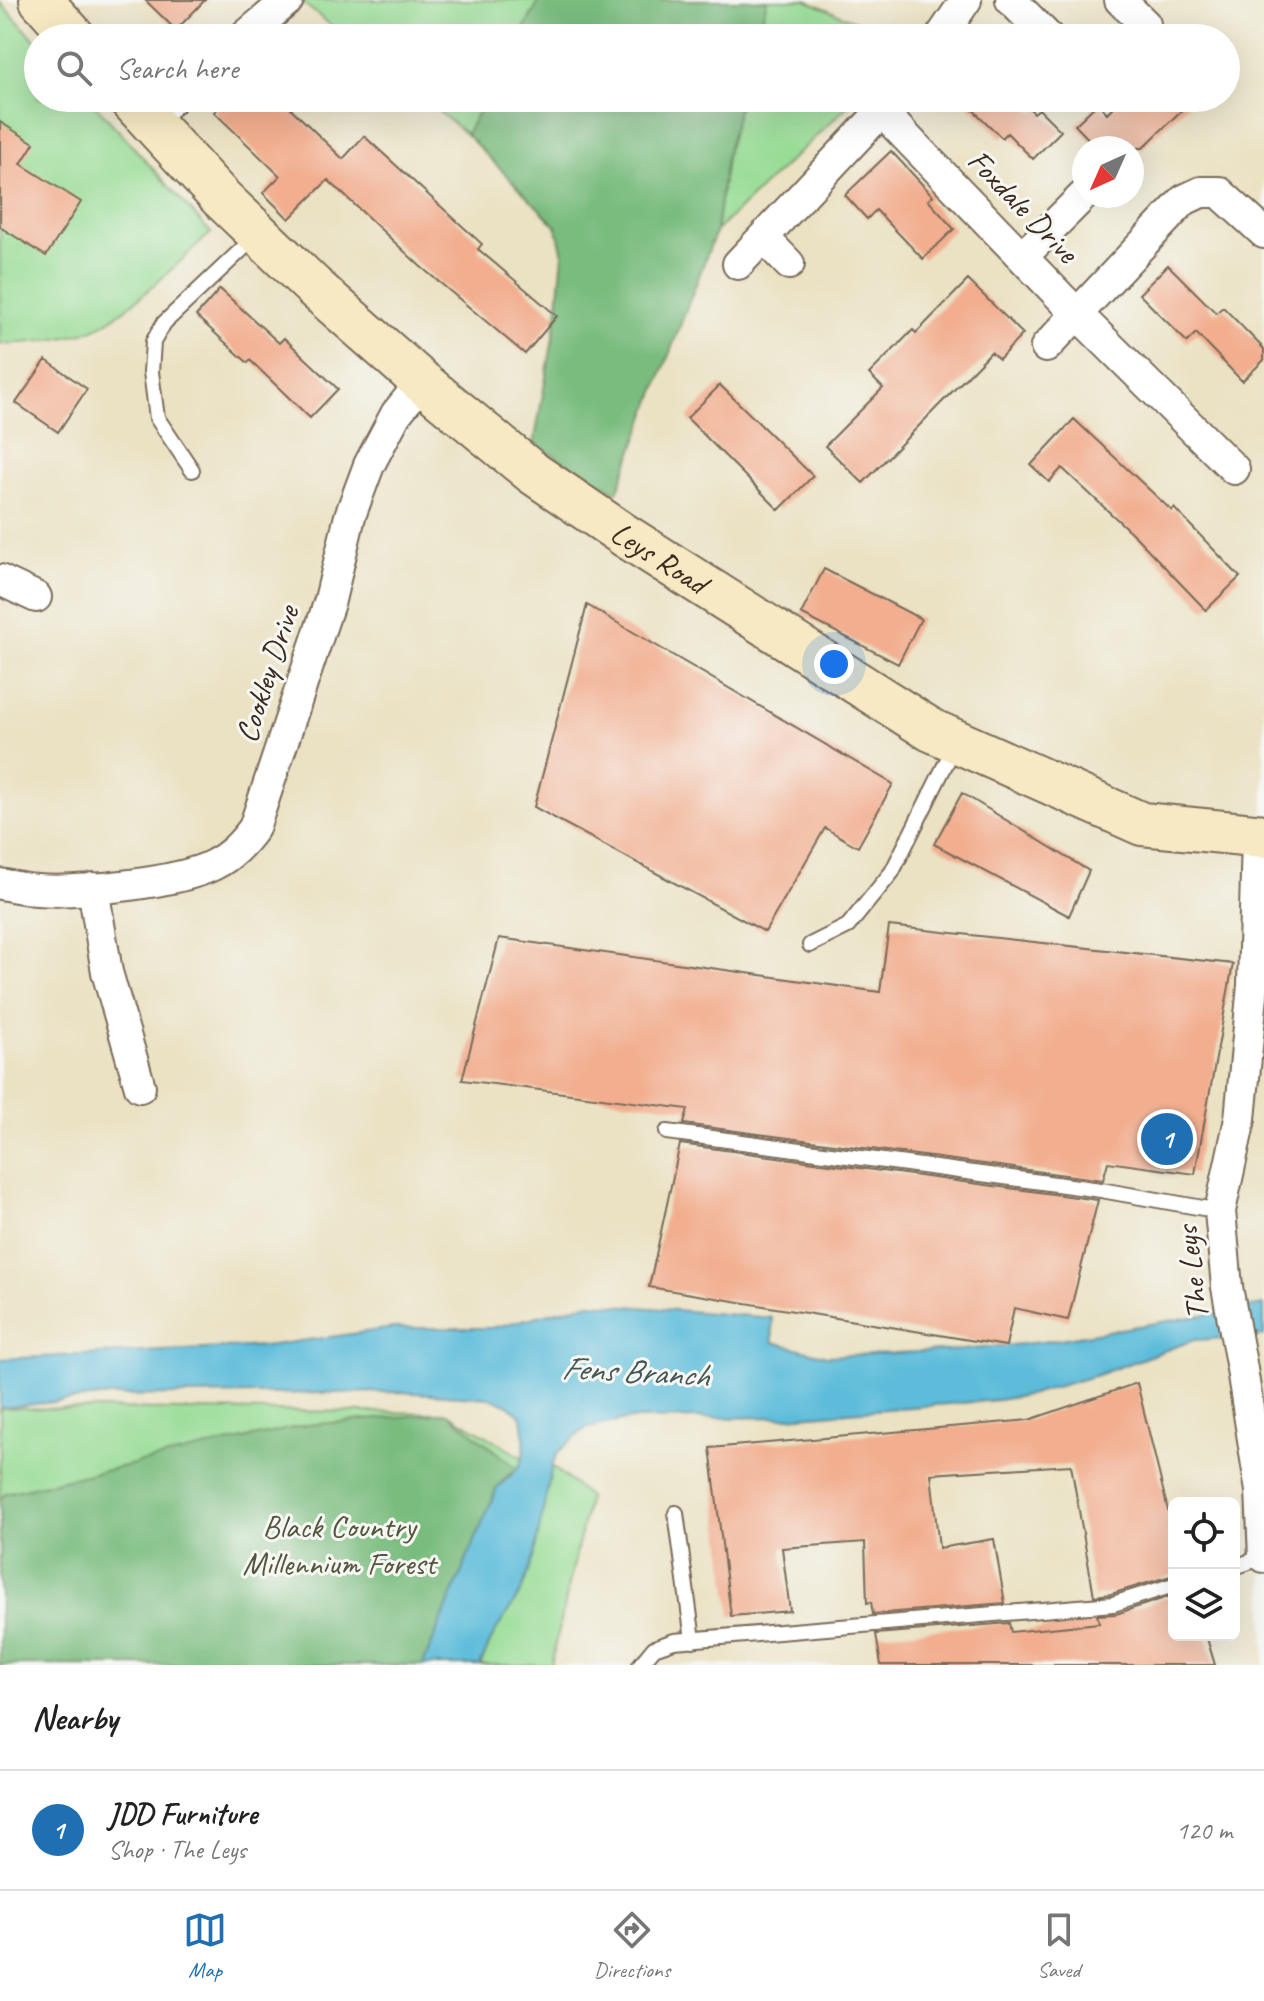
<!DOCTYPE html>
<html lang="en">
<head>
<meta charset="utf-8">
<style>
  :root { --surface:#fff; --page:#f6f6f6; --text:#222; --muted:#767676; --line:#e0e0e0; --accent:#1f6fb2 }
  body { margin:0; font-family:Caveat,sans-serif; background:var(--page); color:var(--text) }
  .controls { position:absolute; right:24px; bottom:24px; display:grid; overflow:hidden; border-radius:12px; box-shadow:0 8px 32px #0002 }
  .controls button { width:72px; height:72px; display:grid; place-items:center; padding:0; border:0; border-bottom:2px solid var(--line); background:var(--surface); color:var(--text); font:40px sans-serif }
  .compass { position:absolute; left:1072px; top:136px; width:72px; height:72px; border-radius:50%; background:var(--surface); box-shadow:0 8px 32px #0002; rotate:225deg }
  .you { position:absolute; left:834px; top:664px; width:28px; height:28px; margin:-20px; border:6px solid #fff; border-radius:50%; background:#1a73e8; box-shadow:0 0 0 12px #1a73e833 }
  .badge { display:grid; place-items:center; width:52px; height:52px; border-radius:50%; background:var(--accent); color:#fff; font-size:26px; font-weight:700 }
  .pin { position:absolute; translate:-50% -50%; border:4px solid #fff; box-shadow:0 2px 8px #0006 }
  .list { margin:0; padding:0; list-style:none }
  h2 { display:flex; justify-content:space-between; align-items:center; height:104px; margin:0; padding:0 32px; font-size:34px }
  h2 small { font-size:26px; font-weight:400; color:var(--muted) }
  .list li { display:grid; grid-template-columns:52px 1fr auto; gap:24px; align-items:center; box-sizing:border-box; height:120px; padding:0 32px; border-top:2px solid var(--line) }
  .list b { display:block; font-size:30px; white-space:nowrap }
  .list p { margin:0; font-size:26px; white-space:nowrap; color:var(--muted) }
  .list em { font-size:26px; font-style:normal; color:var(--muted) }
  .icon { flex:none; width:44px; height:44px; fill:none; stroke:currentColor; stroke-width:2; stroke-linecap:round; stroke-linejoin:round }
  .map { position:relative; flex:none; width:1264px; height:1665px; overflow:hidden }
  .search { position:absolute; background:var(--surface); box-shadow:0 8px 32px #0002; left:24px; right:24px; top:24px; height:88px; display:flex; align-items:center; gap:20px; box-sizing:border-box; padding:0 28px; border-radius:44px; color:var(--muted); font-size:30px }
  .sheet { height:224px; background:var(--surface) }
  nav { display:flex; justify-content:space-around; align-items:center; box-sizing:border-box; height:112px; border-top:2px solid var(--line); background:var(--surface); font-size:22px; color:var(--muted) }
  nav a { display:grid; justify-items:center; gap:4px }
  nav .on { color:var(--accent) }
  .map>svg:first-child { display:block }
</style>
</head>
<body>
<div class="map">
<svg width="1264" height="1665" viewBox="0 0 1264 1665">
  <rect width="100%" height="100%" fill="#f6f6f2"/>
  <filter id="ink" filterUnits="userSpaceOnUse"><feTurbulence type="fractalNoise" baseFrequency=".0125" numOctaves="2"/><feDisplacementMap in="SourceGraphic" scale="16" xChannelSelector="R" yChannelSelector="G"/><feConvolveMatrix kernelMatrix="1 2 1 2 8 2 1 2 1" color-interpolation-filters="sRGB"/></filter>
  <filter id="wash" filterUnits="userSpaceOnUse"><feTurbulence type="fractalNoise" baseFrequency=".006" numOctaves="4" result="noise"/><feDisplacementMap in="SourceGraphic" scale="32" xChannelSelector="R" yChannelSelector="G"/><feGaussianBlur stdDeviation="1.8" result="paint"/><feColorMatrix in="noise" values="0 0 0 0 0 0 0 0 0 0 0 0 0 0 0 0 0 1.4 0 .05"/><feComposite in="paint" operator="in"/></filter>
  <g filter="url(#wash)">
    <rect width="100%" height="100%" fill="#ebe2c4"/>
    <path fill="#97dc94" stroke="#698359" stroke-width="2" d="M 299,0 L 540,0 L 519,38 L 347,38 Z
      M 767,0 L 806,0 L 894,38 L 757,38 Z
      M 0,2 L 38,43 L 38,98 L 89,98 L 211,233 C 182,259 121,321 86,332 C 57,341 29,343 0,344 Z
      M 422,98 L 486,98 L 466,134 Z
      M 741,98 L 856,98 L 716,231 L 726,157 Z
      M 0,1408 L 448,1413 L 549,1473 L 552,1466 L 589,1497 L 551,1665 L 0,1665 Z"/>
    <path fill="#79bc7e" stroke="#5a734e" stroke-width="2" d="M 540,0 L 767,0 L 757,38 L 519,38 Z
      M 486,98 L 741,98 L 726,157 L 716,231 L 617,492 L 534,444 L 557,316 L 563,254 L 556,226 L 466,134 Z
      M 448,1413 L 518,1469 L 506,1477 L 496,1490 L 423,1665 L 0,1665 L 0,1499 L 6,1493 L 306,1425 Z"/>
    <path fill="#5bbcda" stroke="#4b737c" stroke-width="2" d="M 590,1303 L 772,1318 L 773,1342 L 827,1356 L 962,1350 L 1042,1342 L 1264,1305 L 1264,1336 L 1194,1340 L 1097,1375 L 1028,1395 L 998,1400 L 787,1417 L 631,1419 L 586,1428 L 559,1451 L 552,1466 L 534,1555 L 521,1592 L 495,1632 L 480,1665 L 423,1665 L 496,1490 C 502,1482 513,1475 518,1468 C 528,1453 524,1433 522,1417 L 507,1404 L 490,1398 L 399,1392 L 109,1396 L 0,1408 L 0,1359 L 265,1346 L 394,1328 L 491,1328 Z"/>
    <g id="blocks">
      <path fill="#f2ae8f" d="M 145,0 L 205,0 L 176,30 Z
        M 228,98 L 280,98 L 343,159 L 364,136 L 482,244 L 478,249 L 557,316 L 525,354 L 420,266 L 328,180 L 289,219 L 263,193 L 280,176 L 214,112 Z
        M 961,98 L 1019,98 L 1034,113 L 1039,109 L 1061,131 L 1033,159 L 1007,133 L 1002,138 Z
        M 1122,98 L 1194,98 L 1143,148 L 1097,148 L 1075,125 L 1098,103 L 1107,113 Z
        M 0,122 L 34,143 L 21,164 L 81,202 L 46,256 L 0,227 Z
        M 891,151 L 933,196 L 928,200 L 954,229 L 923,259 L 876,210 L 867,219 L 845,195 Z
        M 1168,265 L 1216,313 L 1223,307 L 1264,349 L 1264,360 L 1242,381 L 1196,333 L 1187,342 L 1139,294 Z
        M 968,280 L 1023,334 L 999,359 L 991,352 L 863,483 L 825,446 L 883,388 L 869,374 L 913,330 L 916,333 Z
        M 220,289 L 279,343 L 284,338 L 338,389 L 310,418 L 250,360 L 248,363 L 196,316 Z
        M 46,360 L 87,389 L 58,432 L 16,403 Z
        M 720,385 L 813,476 L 779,510 L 687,418 Z
        M 1074,419 L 1172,511 L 1174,508 L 1240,577 L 1206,610 L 1136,537 L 1062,468 L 1049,482 L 1031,465 Z
        M 824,569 L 921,619 L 898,664 L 801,614 Z
        M 587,605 L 893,784 L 858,847 L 825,828 L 765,932 L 534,807 Z
        M 962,793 L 1089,871 L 1069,916 L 934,844 Z
        M 889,926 L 1233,964 L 1195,1174 L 1108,1162 L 1103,1180 L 684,1124 L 688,1109 L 462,1080 L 499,938 L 880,992 Z
        M 680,1144 L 1098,1200 L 1068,1320 L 1014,1308 L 1006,1346 L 649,1287 Z
        M 1137,1383 L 1174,1535 L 1174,1575 L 1111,1594 L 1094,1596 L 1071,1465 L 931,1474 L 939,1548 L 994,1539 L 1005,1603 L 873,1614 L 871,1602 L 867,1603 L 865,1542 L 782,1548 L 790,1611 L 731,1616 L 710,1448 L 1029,1420 Z
        M 1174,1595 L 1174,1635 L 1206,1635 L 1215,1665 L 881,1665 L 876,1634 L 1009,1623 L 1011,1632 L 1099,1623 L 1097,1615 L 1116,1614 Z"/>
    </g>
  </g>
  <g filter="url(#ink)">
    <use href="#blocks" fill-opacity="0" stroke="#796a58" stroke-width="2"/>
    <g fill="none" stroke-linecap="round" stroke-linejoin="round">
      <defs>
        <path id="lane" d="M 192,470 L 157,418 L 151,372 L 153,342 L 164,323 L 255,237
          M 810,945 L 848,926 L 892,872 L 955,745
          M 667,1132 L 1101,1190 L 1220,1211
          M 676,1513 L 693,1640
          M 1234,1567 L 1264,1557
          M 640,1665 L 654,1648 L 674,1641 L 1113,1604 L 1174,1585"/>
        <path id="street" d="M 1011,0 L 1049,38
          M 1120,0 L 1145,24
          M 243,38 L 288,0
          M 940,38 L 966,0
          M 883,113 L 1078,315 L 1234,469
          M 148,119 L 173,98
          M 764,238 L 789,264
          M 1022,257 L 1083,196
          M 738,264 L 894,98
          M 1046,347 L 1184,200 L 1201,192 L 1219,192 L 1264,233
          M 0,580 L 36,597
          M 1257,837 L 1253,985 L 1240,1119 L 1220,1211 L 1227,1287 L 1242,1369 L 1261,1491 L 1264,1557
          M 0,884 C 12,886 24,889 37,890 C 77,893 178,883 213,865 C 231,856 242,844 254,828 L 330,600 L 350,516 L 369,465 L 396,414 L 422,382
          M 93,888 L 107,972 L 140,1087"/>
        <g id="secondary">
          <path d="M 41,0 L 75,38"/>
          <path id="s1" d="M 129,98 L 220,197 L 314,287 L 422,382 L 533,473 L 624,535 L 931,730 L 1142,824 L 1264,836"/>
        </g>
      </defs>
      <use href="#lane" stroke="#796a58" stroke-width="18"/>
      <use href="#street" stroke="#796a58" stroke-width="34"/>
      <use href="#secondary" stroke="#796a58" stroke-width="46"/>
      <use href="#lane" stroke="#fff" stroke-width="14"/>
      <use href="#street" stroke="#fff" stroke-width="30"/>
      <use href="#secondary" stroke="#f6e9c3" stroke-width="42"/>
    </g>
  </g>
  <g text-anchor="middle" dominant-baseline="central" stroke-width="6" stroke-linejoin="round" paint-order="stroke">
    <g font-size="32" fill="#3b2a1e" stroke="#f6f6f2">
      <text transform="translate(1023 206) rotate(46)">Foxdale Drive</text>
      <text stroke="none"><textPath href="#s1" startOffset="704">Leys Road</textPath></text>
      <text transform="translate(267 674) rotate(-72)">Cookley Drive</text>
      <text transform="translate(1192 1273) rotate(-97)">The Leys</text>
    </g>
    <g font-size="32" fill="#52563c" stroke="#f6f6f2">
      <text x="339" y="1526">Black Country<tspan x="339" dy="37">Millennium Forest</tspan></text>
    </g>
    <g font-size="34" font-style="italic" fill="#455656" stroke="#f6f6f2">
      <text transform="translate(635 1371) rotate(3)">Fens Branch</text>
    </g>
  </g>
</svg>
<div class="controls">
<button><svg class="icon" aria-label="locate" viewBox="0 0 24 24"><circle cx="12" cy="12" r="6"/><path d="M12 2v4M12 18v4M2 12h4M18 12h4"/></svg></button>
<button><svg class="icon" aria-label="layers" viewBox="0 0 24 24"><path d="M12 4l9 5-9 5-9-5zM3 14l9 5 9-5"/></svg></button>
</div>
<svg class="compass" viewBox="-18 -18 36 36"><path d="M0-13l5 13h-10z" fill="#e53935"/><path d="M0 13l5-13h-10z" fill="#767676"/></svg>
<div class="you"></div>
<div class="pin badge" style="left:1167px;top:1139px">1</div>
<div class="search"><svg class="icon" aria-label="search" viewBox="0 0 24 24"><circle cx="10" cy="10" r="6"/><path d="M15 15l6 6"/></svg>Search here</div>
</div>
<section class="sheet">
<h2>Nearby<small></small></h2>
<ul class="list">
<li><span class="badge">1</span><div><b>JDD Furniture</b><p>Shop · The Leys</p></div><em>120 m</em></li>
</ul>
</section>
<nav>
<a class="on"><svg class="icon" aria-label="map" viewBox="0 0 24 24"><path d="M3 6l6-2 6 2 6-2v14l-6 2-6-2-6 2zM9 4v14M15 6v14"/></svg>Map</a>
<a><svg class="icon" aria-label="directions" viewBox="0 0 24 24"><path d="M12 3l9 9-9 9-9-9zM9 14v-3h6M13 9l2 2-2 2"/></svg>Directions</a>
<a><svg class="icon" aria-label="saved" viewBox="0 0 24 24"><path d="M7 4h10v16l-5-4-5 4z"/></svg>Saved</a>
</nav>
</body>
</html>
